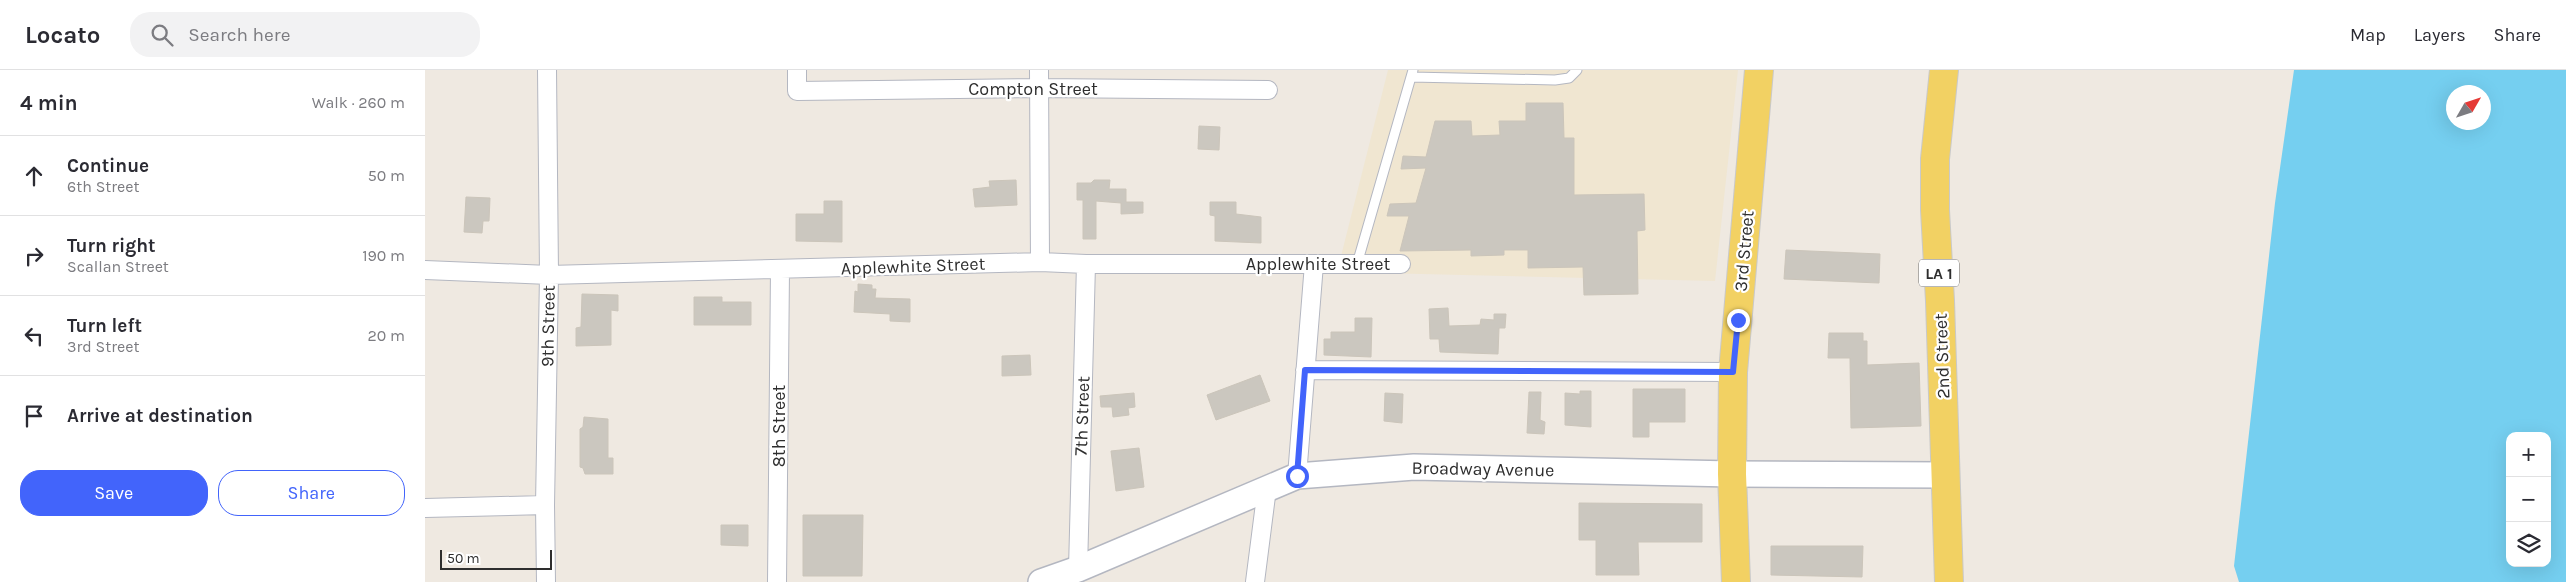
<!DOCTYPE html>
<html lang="en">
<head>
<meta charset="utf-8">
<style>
  :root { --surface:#fff; --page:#f2f2f3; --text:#2b2b33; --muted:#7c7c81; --line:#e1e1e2; --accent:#4264fb }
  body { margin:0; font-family:Karla,sans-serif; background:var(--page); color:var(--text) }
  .controls { position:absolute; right:15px; bottom:15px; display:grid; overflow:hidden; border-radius:10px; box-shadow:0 5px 20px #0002 }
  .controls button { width:45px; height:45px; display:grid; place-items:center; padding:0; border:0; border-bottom:1px solid var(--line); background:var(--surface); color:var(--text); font:25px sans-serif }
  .compass { position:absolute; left:2021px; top:15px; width:45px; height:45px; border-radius:50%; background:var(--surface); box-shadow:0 5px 20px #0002; rotate:51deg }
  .scale { position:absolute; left:15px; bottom:12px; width:112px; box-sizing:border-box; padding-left:5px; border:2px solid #2e2e2e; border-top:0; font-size:14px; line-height:18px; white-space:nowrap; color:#2e2e2e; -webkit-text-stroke:4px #fff; paint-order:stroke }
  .stop { position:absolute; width:15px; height:15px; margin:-11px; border:4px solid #4264fb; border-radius:50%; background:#fff }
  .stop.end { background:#4264fb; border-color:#fff; box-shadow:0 1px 5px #0008 }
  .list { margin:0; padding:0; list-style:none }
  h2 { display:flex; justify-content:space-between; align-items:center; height:65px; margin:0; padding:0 20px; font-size:21px }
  h2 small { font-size:16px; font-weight:400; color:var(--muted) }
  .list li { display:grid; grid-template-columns:32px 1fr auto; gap:15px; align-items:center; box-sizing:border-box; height:80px; padding:0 20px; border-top:1px solid var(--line) }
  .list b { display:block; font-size:19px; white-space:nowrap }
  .list p { margin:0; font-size:16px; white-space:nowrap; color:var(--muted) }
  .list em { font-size:16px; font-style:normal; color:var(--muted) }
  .actions { display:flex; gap:10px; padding:15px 20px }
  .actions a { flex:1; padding:11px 0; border:1px solid var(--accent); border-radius:20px; text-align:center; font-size:18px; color:var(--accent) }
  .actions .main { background:var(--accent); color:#fff }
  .icon { flex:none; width:28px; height:28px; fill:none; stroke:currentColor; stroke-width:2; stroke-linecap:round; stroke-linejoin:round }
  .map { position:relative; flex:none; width:2141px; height:512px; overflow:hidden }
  header { display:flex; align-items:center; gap:30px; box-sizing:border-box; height:70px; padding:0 25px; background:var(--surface); border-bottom:1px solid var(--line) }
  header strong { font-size:24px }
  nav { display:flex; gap:28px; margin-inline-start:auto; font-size:18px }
  .search { width:350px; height:45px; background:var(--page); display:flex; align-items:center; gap:12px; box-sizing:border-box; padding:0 18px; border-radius:20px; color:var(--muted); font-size:19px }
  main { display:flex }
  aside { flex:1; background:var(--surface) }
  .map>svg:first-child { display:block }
</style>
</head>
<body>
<header>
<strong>Locato</strong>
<div class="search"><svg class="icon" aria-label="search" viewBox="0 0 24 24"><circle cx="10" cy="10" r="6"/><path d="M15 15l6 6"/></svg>Search here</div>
<nav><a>Map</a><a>Layers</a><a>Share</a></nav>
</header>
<main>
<aside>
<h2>4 min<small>Walk · 260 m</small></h2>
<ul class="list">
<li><svg class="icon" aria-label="ahead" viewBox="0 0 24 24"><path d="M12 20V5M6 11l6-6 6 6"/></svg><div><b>Continue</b><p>6th Street</p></div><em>50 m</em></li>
<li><svg class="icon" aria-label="right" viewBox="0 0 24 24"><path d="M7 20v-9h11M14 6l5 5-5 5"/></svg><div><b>Turn right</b><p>Scallan Street</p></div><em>190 m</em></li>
<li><svg class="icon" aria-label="left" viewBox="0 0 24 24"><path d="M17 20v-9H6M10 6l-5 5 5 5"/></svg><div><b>Turn left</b><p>3rd Street</p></div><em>20 m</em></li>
<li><svg class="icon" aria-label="arrive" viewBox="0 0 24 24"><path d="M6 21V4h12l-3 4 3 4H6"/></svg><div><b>Arrive at destination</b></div></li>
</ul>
<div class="actions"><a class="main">Save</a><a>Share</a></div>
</aside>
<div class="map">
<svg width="2141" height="512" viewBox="0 0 2141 512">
  <rect width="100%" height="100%" fill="#efe9e1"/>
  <path fill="#f0e6d1" d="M 963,0 L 1313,0 L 1290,211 L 912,202 Z"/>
  <path fill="#75cff0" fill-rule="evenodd" d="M 1869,0 L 2141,0 L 2141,512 L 1814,512 L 1809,496 L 1850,133 ZM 2029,22 L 2058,22 L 2058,52 L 2029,52 ZM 2085,366 L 2122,366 L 2122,493 L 2085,493 Z"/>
  <path fill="#cbc7bf" stroke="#cbc5ba" d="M 1101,33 L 1138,33 L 1139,68 L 1149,68 L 1149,125 L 1219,124 L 1220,160 L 1212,161 L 1213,224 L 1159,225 L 1158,197 L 1103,198 L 1103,180 L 1079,180 L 1079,185 L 1046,186 L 1046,180 L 975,181 L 984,146 L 962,146 L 965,134 L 991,133 L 1001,98 L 976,99 L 978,86 L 1001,87 L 1010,51 L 1046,51 L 1047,66 L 1075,65 L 1074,51 L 1101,51 Z
    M 774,56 L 795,57 L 794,80 L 773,79 Z
    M 591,110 L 592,135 L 550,137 L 548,119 L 565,117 L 564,111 Z
    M 669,110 L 685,110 L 684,119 L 701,119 L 701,132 L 718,132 L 718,143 L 696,144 L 696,133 L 671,131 L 671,169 L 658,169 L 658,130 L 652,130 L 652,113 L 666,113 Z
    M 41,127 L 65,128 L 64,151 L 58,151 L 57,163 L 39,162 Z
    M 399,131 L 417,131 L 417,172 L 371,171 L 371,144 L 399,144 Z
    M 785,132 L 811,132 L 811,144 L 836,147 L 836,173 L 790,171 L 790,146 L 785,145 Z
    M 1361,180 L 1455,184 L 1454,213 L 1359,209 Z
    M 433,214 L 447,215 L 447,219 L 451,219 L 450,228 L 485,229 L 485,252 L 465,251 L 465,244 L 429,242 L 430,221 L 433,222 Z
    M 157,224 L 193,225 L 193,241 L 186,240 L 186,275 L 151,276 L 151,258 L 156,257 Z
    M 269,227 L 297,227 L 297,232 L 326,232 L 326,255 L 269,255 Z
    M 1023,238 L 1024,256 L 1055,255 L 1056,249 L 1069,250 L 1069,244 L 1081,244 L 1080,258 L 1074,258 L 1073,284 L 1015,282 L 1014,269 L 1005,269 L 1004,239 Z
    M 930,248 L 947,248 L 946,287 L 899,285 L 899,269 L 906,269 L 906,262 L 930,262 Z
    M 1404,263 L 1438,263 L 1438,271 L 1442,271 L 1442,295 L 1494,293 L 1496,356 L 1426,358 L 1425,288 L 1403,288 Z
    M 605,285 L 606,305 L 577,306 L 577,286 Z
    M 835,305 L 845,331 L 791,350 L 782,325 Z
    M 1208,319 L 1260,319 L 1260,352 L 1224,352 L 1224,367 L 1208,367 Z
    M 1155,321 L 1166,321 L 1166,357 L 1140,355 L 1140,323 L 1155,324 Z
    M 1104,322 L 1116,322 L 1115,350 L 1120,352 L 1119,364 L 1102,363 Z
    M 709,323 L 710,337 L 703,338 L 704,345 L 688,347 L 687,337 L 676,337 L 675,326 Z
    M 960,323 L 978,324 L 977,353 L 959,351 Z
    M 159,347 L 183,349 L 183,388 L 188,388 L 188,404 L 160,404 L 158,398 L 155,397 L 155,359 L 158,357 Z
    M 714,378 L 719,417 L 691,421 L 686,381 Z
    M 1154,433 L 1277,434 L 1277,472 L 1213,472 L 1214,505 L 1171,505 L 1171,470 L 1154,470 Z
    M 378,445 L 438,445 L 437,506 L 378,506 Z
    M 296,455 L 323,455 L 323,476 L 296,475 Z
    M 1346,476 L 1438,476 L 1437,507 L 1346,505 Z"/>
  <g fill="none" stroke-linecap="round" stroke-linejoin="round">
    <defs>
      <path id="service" d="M 986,7 L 1130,10 L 1144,8 L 1152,0
        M 932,194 L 988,0"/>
      <path id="minor" d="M 372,0 L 372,21 L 614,18 L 843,20
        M 614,0 L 615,192
        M 0,200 L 124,205 L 615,192 L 661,194 L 976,194
        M 880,300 L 1308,302
        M 872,406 L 889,194
        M 0,438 L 120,435
        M 653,499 L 661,194
        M 121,512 L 120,435 L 124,205 L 122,0
        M 352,512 L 355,200
        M 830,512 L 842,418"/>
      <path id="secondary" d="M 616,512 L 653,499 L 872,406 L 989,397 L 1307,404 L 1521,405"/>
      <path id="primary" d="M 1519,0 L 1510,89 L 1510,140 L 1515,231 L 1524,512
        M 1311,512 L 1307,404 L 1308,302 L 1334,0"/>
    </defs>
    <use href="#service" stroke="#b4b7c1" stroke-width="11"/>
    <use href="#minor" stroke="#b4b7c1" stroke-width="20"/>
    <use href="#secondary" stroke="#b4b7c1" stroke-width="28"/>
    <use href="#primary" stroke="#c9c9c9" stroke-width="30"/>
    <use href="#service" stroke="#fff" stroke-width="9"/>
    <use href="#minor" stroke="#fff" stroke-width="18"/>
    <use href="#secondary" stroke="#fff" stroke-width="25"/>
    <use href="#primary" stroke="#f2d163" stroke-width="28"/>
  </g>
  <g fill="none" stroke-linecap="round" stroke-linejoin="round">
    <path stroke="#4264fb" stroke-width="6" d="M 872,406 L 880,300 L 1308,302 L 1313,250"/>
  </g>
  <g text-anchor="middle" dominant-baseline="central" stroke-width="4.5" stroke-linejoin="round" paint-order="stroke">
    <rect fill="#fff" stroke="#6d6d6d" stroke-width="1" x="1494" y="189.5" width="40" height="27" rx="4"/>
    <g font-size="16" font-weight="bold" fill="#2e2e2e">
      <text x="1514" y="203">LA 1</text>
    </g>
    <g font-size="18" fill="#2e2e2e" stroke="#fff">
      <text x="608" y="19">Compton Street</text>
      <text transform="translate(1319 181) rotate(-85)">3rd Street</text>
      <text x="893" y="194">Applewhite Street</text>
      <text transform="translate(488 196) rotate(-2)">Applewhite Street</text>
      <text transform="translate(123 256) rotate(-89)">9th Street</text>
      <text transform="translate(1517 286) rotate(-92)">2nd Street</text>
      <text transform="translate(657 346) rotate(-88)">7th Street</text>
      <text transform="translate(354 356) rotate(-90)">8th Street</text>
      <text transform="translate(1058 399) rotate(1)">Broadway Avenue</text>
    </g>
  </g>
</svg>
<div class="controls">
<button>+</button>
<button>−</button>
<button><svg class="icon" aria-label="layers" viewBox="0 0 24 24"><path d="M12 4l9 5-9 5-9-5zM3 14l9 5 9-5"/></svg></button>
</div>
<svg class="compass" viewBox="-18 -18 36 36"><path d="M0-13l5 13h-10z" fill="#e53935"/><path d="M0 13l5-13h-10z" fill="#7c7c81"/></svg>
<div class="scale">50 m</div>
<div class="stop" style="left:872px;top:406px"></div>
<div class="stop end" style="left:1313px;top:250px"></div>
</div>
</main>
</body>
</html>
